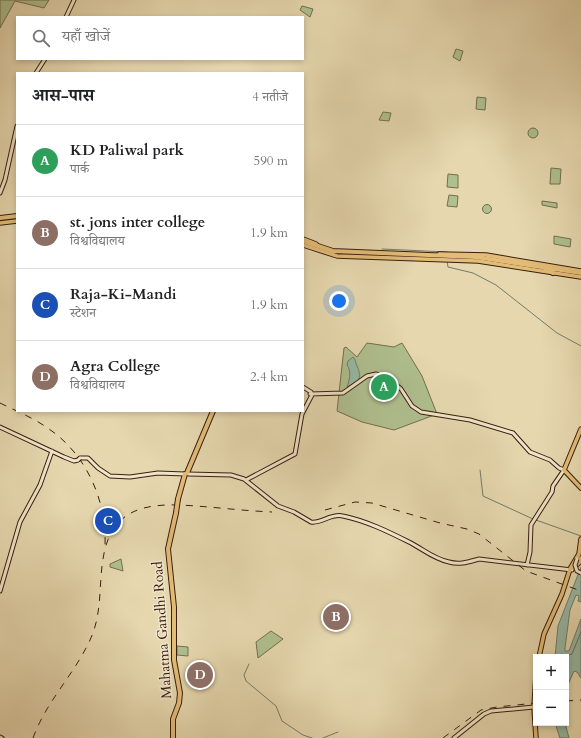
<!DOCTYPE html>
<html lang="hi">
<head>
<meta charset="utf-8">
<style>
  :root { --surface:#fff; --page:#f2f2f2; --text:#202124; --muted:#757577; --line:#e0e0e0; --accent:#2563eb }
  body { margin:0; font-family:Cardo,"Noto Serif Devanagari",serif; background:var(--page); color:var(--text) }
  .controls { position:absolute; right:12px; bottom:12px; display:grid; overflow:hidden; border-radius:0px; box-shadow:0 2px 6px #0003 }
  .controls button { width:36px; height:36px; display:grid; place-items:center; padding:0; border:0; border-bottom:1px solid var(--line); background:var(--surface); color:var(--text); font:20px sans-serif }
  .you { position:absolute; left:339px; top:301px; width:14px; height:14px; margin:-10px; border:3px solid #fff; border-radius:50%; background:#1a73e8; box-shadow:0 0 0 6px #1a73e833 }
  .badge { display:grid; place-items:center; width:26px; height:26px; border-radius:50%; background:var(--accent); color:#fff; font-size:13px; font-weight:700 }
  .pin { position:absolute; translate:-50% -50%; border:2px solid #fff; box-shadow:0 1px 4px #0006 }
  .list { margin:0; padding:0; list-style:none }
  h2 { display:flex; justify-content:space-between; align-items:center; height:52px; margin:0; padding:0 16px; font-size:17px }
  h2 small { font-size:13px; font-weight:400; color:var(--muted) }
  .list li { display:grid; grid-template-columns:26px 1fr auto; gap:12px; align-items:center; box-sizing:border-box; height:72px; padding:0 16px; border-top:1px solid var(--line) }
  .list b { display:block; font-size:15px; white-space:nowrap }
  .list p { margin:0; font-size:13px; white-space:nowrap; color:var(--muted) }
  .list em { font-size:13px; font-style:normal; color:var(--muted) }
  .icon { flex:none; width:22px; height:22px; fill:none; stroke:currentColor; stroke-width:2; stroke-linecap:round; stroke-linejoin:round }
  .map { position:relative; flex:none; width:581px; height:738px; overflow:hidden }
  .search { position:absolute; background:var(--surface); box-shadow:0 2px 6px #0003; left:16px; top:16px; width:288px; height:44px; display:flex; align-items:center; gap:10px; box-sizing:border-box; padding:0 14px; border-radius:0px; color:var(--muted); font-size:15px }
  .panel { position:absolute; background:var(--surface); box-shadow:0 2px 6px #0003; left:16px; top:72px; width:288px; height:340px; border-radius:0px }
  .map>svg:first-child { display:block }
</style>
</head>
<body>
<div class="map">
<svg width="581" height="738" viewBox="0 0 581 738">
  <rect width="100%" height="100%" fill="#e6d7ae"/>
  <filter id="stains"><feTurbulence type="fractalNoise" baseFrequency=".005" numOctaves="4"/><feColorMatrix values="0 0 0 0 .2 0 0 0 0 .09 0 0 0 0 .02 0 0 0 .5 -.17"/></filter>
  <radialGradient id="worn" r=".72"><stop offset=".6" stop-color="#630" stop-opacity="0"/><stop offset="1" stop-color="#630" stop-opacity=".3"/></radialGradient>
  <path fill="#afbf8f" stroke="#746e4e" d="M 0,0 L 49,0 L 44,8 L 15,1 L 0,28 Z
    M 302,6 L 313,9 L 310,17 L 300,10 Z
    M 456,49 L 463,51 L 460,61 L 453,57 Z
    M 477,97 L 486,98 L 485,110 L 476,109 Z
    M 383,112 L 391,113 L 389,121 L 379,120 Z
    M528 133a5 5 0 1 1 10 0a5 5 0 1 1-10 0Z
    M 551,168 L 561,169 L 560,184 L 550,184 Z
    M 448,174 L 458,175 L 458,188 L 447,187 Z
    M 449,195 L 458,196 L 457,207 L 447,206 Z
    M 542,201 L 557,203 L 557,208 L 542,205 Z
    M482.5 209a4.5 4.5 0 1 1 9 0a4.5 4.5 0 1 1-9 0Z
    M 554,236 L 571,239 L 570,247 L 554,244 Z
    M 367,343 L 394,347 L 402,343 L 422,376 L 437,414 L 394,430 L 362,422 L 337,411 L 344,348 L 346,347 L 357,357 Z
    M 121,559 L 123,571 L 110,567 L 110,564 Z
    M 271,631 L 283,639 L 258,658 L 256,642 Z
    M 177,646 L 188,647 L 188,656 L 177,655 Z
    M 191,665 L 201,665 L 200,677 L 190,677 Z"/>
  <path fill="#97baa6" stroke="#717c69" d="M 353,357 C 356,360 355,362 357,366 C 363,380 358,381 347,387 C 349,381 352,372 347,365 L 348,361 Z
    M 581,567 L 581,602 L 578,601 L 579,596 L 576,595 L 570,610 L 565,648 L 565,651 L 569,651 L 581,619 L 581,678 L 577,672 L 574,671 L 566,689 L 566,657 L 555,657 L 558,626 Z
    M 555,723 L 565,723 L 569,738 L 560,738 Z"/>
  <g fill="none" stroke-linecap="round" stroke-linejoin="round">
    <path stroke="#686c5a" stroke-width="1" d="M 559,657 L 561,654 L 566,656 L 572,654 L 581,632"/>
    <path stroke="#717c69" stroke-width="1" d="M 382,249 L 447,252
      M 447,261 L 448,267 L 473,273 L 496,285 L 557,333 L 581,346
      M 480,470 L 483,496 L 533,519
      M 536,520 L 581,536
      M 249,664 L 244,675 L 246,681 L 276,706 L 282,721 L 303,735 L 312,738
      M 323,738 L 338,732"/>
    <defs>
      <path id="secondary" d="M 66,17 L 74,0
        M 36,73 L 45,59
        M 0,193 L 5,180 L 17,126
        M 310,394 L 343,393 L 367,376 L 376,374 L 389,379 L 401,389 L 412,406 L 421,412 L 470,420 L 513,433 L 530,452 L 550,460 L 559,468 L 564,470 L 553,486 L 552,492 L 531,525 L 530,552 L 527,565
        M 0,427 L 64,457 L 74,461 L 78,460
        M 80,458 L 88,458 L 98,468 L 110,476 L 130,477 L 158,473 L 185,474
        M 188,474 L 231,475 L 244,479 L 278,506 L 294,512 L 311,522 C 321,524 331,513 343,516 C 367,521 389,532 411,543 C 424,550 434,559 449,562 C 460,565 468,562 479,559 L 572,570
        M 246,480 L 295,454 L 302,414 L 312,395 L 311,392 L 303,387
        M 0,591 L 20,522 L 40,485 L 52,451
        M 0,737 L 2,738
        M 454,738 L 484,714 L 491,711 L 534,707"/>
      <path id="primary" d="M 0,223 L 17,221
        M 303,239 L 316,244
        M 303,245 L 337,256 L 478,261 L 581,277
        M 439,254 L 486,255 L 581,271
        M 581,429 L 564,470 L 581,488
        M 573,568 L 579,563 L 581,558
        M 539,657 L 544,634 L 562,594 L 570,569 L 579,554 L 581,539
        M 536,675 L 534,707 L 536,738"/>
      <path id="trunk" d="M 0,218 L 17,216
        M 303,241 L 333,251 L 476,257 L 581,273
        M 545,269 L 553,273
        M 187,473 L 213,411
        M 178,499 L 185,474
        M 173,738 L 173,719 L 179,703 L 180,693 L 174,660 L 174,607 L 168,549 L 176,513"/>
    </defs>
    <use href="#secondary" stroke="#391e0e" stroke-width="5"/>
    <use href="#primary" stroke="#391e0e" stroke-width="5.5"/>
    <use href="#trunk" stroke="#391e0e" stroke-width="6"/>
    <use href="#secondary" stroke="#efe5ca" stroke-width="3"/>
    <use href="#primary" stroke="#e3bc77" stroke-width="3.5"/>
    <use href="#trunk" stroke="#e3bc77" stroke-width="4"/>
    <path stroke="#391e0e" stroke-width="1" stroke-dasharray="7 7" stroke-linecap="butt" d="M 0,403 C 16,411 34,418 49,429 C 86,454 107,501 105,545
      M 325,510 L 355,502 L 372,503 L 440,523 L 467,529 L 479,534 L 526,571 L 581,591
      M 566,701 L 581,700
      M 33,738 C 47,699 78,671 93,633 C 103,605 98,577 105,549 C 118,497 168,504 209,507 C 230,509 251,511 272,512
      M 443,738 L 481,710 L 497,707 L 536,703"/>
    <defs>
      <path id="secondary-bridge" d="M 78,460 L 80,458
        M 577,559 L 575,565 L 577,571 L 581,573"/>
      <path id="trunk-bridge" d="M 176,513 L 178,499"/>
    </defs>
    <use href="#secondary-bridge" stroke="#391e0e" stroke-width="5" stroke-linecap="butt"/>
    <use href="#trunk-bridge" stroke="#391e0e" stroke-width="6" stroke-linecap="butt"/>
    <use href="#secondary-bridge" stroke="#efe5ca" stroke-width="3"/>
    <use href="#trunk-bridge" stroke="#e3bc77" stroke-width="4"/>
  </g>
  <g text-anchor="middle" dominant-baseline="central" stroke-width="3" stroke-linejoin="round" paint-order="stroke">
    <g font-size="14" fill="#391e0e" stroke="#efe5ca">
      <text transform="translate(162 630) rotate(-94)">Mahatma Gandhi Road</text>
    </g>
  </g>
  <rect width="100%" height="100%" filter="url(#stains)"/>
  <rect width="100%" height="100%" fill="url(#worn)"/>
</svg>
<div class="controls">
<button>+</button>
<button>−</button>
</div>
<div class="you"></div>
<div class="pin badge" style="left:384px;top:387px;background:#2e9e5b">A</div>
<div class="pin badge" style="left:336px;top:617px;background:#8d6e63">B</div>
<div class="pin badge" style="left:108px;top:521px;background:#1a4fb4">C</div>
<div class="pin badge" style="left:200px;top:675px;background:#8d6e63">D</div>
<div class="search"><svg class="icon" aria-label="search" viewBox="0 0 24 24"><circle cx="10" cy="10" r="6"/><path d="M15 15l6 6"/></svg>यहाँ खोजें</div>
<section class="panel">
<h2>आस-पास<small>4 नतीजे</small></h2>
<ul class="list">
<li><span class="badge" style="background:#2e9e5b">A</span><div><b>KD Paliwal park</b><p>पार्क</p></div><em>590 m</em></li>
<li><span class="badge" style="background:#8d6e63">B</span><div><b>st. jons inter college</b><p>विश्वविद्यालय</p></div><em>1.9 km</em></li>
<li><span class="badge" style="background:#1a4fb4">C</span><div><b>Raja-Ki-Mandi</b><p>स्टेशन</p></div><em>1.9 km</em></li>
<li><span class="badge" style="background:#8d6e63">D</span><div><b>Agra College</b><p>विश्वविद्यालय</p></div><em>2.4 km</em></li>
</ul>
</section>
</div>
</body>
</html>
